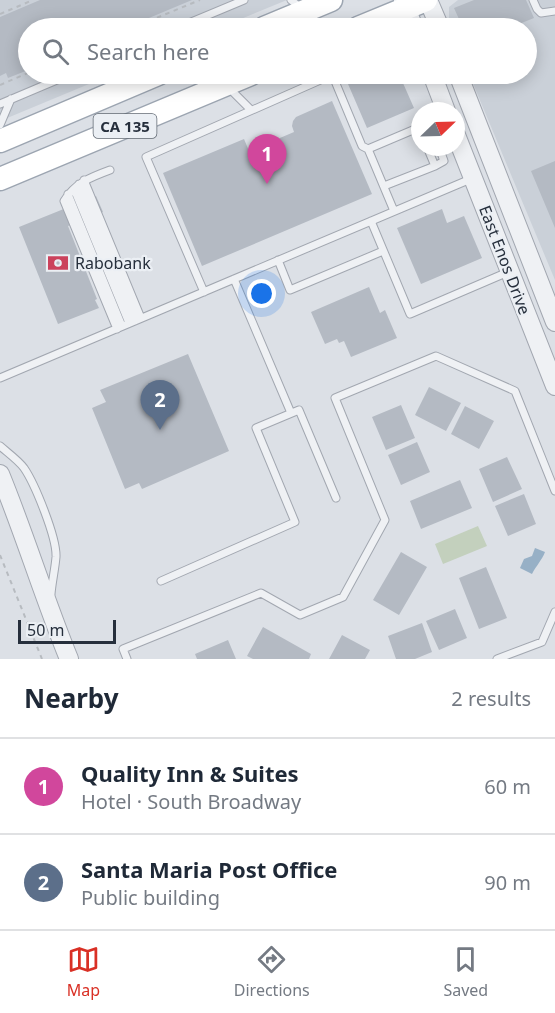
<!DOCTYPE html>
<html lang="en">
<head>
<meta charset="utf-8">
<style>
  :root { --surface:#fff; --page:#f2f2f3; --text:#1f2937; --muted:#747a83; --line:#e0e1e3; --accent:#d93025 }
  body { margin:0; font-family:"Noto Sans",sans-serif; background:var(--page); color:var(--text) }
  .compass { position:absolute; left:411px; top:102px; width:54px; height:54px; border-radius:50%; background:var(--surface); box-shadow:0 3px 15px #0003; rotate:67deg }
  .scale { position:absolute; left:18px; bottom:15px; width:98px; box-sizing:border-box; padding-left:6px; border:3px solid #262f3c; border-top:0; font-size:16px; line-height:21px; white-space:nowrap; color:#262f3c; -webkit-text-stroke:4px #ebeff4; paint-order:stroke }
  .you { position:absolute; left:262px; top:294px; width:21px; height:21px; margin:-15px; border:4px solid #fff; border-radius:50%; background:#1a73e8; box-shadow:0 0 0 9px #1a73e833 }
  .badge { display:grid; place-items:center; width:39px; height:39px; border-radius:50%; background:var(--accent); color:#fff; font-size:20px; font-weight:700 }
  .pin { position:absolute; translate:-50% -50px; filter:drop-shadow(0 2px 3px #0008) }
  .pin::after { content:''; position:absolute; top:32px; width:21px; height:18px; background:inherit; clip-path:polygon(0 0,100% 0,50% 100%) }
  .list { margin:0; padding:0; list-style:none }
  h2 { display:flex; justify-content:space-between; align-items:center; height:78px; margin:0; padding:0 24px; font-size:26px }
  h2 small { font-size:20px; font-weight:400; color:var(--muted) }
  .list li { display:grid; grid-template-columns:39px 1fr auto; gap:18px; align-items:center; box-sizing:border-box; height:96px; padding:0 24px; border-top:2px solid var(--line) }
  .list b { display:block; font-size:22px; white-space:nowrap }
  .list p { margin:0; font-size:20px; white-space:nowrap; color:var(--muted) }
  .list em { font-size:20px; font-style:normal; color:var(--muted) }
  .icon { flex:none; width:33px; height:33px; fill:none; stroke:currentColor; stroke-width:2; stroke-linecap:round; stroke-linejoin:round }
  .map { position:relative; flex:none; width:555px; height:659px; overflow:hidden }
  .search { position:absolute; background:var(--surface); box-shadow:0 3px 15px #0003; left:18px; right:18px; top:18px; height:66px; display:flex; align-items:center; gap:15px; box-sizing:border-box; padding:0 21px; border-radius:33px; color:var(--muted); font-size:22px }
  .sheet { height:270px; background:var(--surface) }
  nav { display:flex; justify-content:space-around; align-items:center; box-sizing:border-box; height:84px; border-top:2px solid var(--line); background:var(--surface); font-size:16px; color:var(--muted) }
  nav a { display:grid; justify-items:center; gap:3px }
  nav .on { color:var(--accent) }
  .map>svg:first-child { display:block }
</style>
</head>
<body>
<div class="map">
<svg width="555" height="659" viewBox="0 0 555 659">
  <rect width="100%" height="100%" fill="#dce0e6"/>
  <path fill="#cad0d8" d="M 0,0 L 287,0 L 219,28 L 28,28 L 28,74 L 113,74 L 0,121 Z
    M 458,0 L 555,0 L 555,280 L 469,74 L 526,74 L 526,28 L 451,28 L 449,24 L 449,7 Z"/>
  <path fill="#c3d0bd" d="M 478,526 L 487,546 L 443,564 L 435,544 Z"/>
  <path fill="#97b0c6" d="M 535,548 L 545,552 C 542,560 536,566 532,574 L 520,568 L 524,559 L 532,556 Z"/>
  <path fill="#b4bac3" d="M 40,0 L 192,0 L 125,28 L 28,28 L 28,70 L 8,78 L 6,73 L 0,76 L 0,17 Z
    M 474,0 L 526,0 L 534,18 L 509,28 L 463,28 L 454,8 Z
    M 353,74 L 399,74 L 414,108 L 367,128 L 345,77 Z
    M 332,101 L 372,194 L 202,266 L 163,173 L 244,139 L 249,151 L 294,132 L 292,126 L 293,121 L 296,117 Z
    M 555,161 L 555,228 L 531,171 Z
    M 96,196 L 103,212 L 68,226 L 97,299 L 95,300 L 99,308 L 58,324 L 19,227 Z
    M 442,209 L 447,223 L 464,216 L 482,258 L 421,284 L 397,228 Z
    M 369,287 L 380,313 L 385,310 L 397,338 L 351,357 L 344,341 L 339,343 L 337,339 L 325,344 L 311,312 Z
    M 188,354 L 229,451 L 142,489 L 139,483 L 125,489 L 92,408 L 106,402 L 100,390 Z
    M 429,387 L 461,403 L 446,431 L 415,415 Z
    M 401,405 L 415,438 L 386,450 L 372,417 Z
    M 465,406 L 494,421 L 479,449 L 451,434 Z
    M 417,442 L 430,472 L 401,485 L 388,455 Z
    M 507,457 L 522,489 L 493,502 L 479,469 Z
    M 460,480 L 472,508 L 421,529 L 410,501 Z
    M 524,494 L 536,524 L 508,536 L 495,506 Z
    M 401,552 L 427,567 L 399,615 L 373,600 Z
    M 486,567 L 507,618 L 479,629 L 459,578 Z
    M 455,609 L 467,638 L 439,650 L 426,621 Z
    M 422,623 L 432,652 L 415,659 L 396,659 L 388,636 Z
    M 263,627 L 311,654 L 309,659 L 253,659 L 247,656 Z
    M 342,635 L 370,650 L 365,659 L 329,659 Z
    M 228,640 L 236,659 L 197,659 L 195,654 Z"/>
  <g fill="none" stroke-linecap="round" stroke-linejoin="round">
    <defs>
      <path id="service" d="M 291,0 L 301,8
        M 533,0 L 537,9 L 541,13 L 555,11
        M 177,28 L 244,0
        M 332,74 L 362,146 L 368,149
        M 229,88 L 251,110
        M 0,104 L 71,74
        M 0,125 L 11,99
        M 435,166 L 444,161 L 439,147
        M 110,170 C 91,177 75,183 64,201 L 117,329
        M 84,180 L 141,318
        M 79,184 L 135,321
        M 384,186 L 435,166 L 427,147
        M 74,189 L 129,323
        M 68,194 L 122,326
        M 394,211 L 368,149 L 420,127
        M 371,221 L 410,314 L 508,272
        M 278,260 L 290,290 L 383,251
        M 234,279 L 291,413
        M 204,292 L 146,157 L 334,74
        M 0,378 L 473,178
        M 0,446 C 8,453 18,460 24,468 C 35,484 57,538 56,557 C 55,569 52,582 51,594
        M 161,581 L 295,522 L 256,428 L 299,410 L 336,498
        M 127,659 L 123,649 L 261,593 L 300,615 L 343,597 L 385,520 L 335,398 L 436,356 L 515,391 L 555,491
        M 497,659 L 542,642 L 555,612"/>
      <path id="tertiary" d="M 403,0 L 414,28
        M 428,0 L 440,28
        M 432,74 L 446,111
        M 458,74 L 555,322
        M 456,135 L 555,386
        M 0,474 C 25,535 44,598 69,659"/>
      <path id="primary" d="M 264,28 L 331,0
        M 358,28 L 426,0
        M 0,141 L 158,74
        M 0,179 L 251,74"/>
    </defs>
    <use href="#service" stroke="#a2a7b0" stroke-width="9"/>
    <use href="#tertiary" stroke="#a2a7b0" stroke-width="20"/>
    <use href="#primary" stroke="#9ca5b1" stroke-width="25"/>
    <path stroke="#b7bbc0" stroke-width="2" stroke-dasharray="4.5 4.5" stroke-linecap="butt" d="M 0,14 L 33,0
      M 132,28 L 200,0
      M 0,85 L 28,73
      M 0,555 L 42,659"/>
    <use href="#service" stroke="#eff1f4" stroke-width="7"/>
    <use href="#tertiary" stroke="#eff1f4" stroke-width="18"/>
    <use href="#primary" stroke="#fff" stroke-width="22"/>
  </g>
  <defs>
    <symbol id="bank-bare" viewBox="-9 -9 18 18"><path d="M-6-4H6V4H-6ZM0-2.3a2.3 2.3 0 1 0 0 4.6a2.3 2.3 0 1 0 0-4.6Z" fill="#cb425c" stroke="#ebeff4" stroke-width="2.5" paint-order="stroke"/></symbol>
  </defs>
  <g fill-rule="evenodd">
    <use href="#bank-bare" x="43" y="248" width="30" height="30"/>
  </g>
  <g text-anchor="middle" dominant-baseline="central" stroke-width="4.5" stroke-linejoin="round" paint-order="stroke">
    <rect fill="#ebeff4" stroke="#616973" stroke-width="1.5" x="93.5" y="114" width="63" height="24" rx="4.5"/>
    <g font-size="15" font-weight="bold" fill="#262f3c">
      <text x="125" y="126">CA 135</text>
    </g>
    <g font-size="16" fill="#262f3c" stroke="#ebeff4">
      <text transform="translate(505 260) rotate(69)">East Enos Drive</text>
    </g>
    <g font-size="16" fill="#262f3c" stroke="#ebeff4" text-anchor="start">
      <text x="75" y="263">Rabobank</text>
    </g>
  </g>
</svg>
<svg class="compass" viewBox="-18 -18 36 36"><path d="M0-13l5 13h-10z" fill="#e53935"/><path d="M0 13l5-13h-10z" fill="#747a83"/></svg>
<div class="scale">50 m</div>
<div class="you"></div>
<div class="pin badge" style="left:267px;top:184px;background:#d1479c">1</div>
<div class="pin badge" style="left:160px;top:430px;background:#5c6f8a">2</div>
<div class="search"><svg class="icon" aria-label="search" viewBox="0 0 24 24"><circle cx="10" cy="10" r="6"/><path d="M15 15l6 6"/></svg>Search here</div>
</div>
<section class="sheet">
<h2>Nearby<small>2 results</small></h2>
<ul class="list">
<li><span class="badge" style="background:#d1479c">1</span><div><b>Quality Inn &amp; Suites</b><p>Hotel · South Broadway</p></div><em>60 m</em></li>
<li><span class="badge" style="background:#5c6f8a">2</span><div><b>Santa Maria Post Office</b><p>Public building</p></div><em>90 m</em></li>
</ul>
</section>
<nav>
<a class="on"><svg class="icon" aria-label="map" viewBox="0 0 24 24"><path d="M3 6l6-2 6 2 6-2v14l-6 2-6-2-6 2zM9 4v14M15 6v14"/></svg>Map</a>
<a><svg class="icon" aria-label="directions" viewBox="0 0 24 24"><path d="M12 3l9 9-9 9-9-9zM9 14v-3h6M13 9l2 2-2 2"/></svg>Directions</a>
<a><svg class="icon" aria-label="saved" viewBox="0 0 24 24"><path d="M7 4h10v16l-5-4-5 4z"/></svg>Saved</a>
</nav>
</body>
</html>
